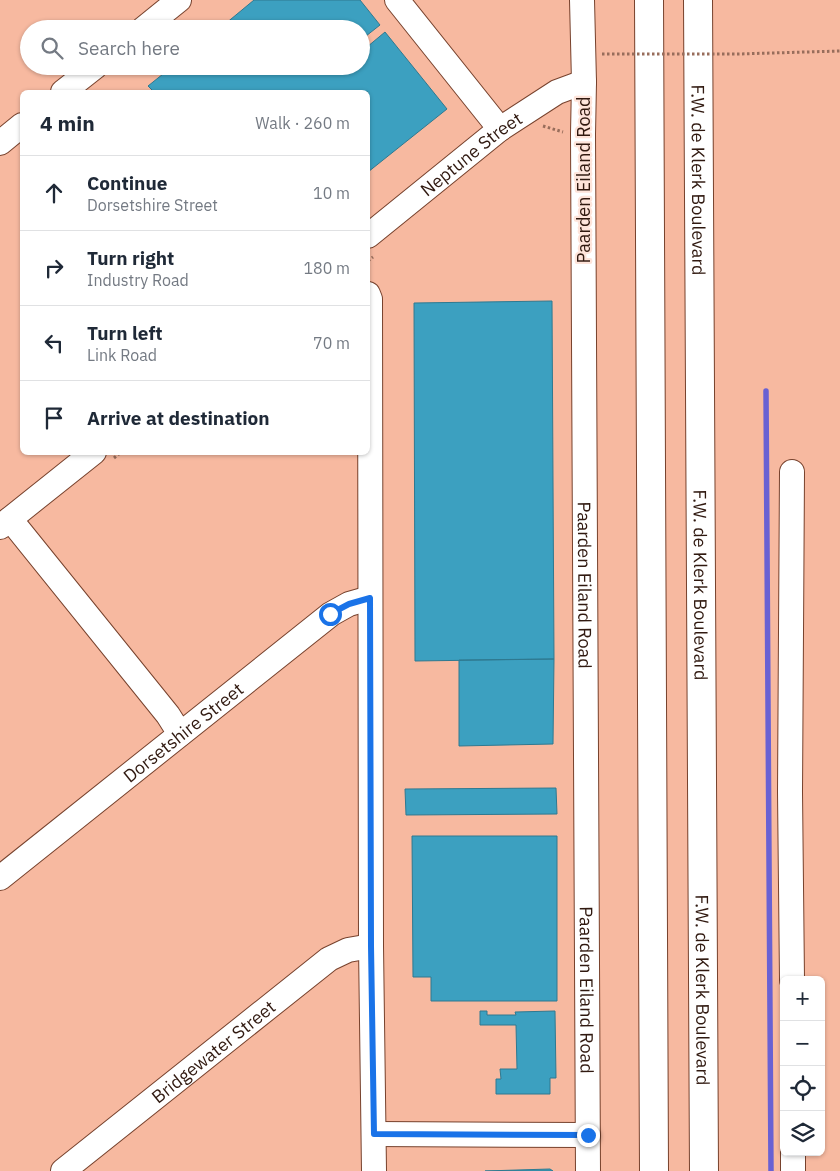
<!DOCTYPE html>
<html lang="en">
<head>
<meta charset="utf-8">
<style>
  :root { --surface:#fff; --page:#f6f6f7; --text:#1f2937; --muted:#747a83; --line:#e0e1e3 }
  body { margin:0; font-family:"IBM Plex Sans",sans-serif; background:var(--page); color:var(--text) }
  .controls { position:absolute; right:15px; bottom:15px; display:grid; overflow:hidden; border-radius:8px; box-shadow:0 1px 4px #0004 }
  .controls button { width:45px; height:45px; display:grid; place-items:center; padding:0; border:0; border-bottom:1px solid var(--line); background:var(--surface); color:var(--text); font:25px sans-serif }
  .stop { position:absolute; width:15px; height:15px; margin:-11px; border:4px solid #1a73e8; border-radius:50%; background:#fff }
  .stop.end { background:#1a73e8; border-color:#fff; box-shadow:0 1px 5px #0008 }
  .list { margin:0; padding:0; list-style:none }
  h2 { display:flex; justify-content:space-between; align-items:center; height:65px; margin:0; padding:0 20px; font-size:21px }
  h2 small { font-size:16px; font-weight:400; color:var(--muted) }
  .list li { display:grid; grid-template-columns:32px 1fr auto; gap:15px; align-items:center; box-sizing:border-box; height:75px; padding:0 20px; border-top:1px solid var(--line) }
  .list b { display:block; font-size:19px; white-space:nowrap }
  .list p { margin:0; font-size:16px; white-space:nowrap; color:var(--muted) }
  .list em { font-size:16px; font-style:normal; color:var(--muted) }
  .icon { flex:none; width:28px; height:28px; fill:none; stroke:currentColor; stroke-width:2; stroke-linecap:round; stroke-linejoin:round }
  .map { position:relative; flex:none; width:840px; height:1171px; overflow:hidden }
  .search { position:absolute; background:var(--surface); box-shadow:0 1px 4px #0004; left:20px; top:20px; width:350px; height:55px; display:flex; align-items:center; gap:12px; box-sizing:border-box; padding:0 18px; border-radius:28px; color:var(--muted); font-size:19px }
  .panel { position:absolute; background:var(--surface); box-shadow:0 1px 4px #0004; left:20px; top:90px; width:350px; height:365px; border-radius:8px }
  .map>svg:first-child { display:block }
</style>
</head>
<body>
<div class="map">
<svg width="840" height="1171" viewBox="0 0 840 1171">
  <rect width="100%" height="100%" fill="#f7b9a0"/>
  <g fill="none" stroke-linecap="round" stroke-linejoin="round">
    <path stroke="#6961d3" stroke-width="5.5" d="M 766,391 L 771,1171"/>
  </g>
  <path fill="#3ca0c0" stroke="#2f7990" d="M 254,0 L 360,0 L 380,25 L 361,40 L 361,29 L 219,29 Z
    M 385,32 L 447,109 L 368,172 L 368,92 L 154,92 L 148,86 L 173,66 L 361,66 L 361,52 Z
    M 552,301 L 554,659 L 415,661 L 414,303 Z
    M 554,659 L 553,744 L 459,746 L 459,660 Z
    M 556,788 L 557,814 L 406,815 L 405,789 Z
    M 412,836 L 557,836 L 557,1001 L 431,1001 L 431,977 L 413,977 Z
    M 480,1011 L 487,1011 L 487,1015 L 516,1015 L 515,1012 L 555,1011 L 556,1078 L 550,1078 L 550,1094 L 496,1094 L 496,1079 L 501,1079 L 500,1069 L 517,1069 L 516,1025 L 480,1025 Z
    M 550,1169 L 553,1171 L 485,1171 Z"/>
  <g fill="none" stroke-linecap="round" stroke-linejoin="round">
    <defs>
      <g id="minor">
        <path d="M 397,0 L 500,129"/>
        <path id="s1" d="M 582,0 L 584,82 L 583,134 L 588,1171"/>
        <path d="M 143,29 L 179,0"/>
        <path d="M 63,92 L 96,66"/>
        <path d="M 0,143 L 22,125"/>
        <path id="s2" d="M 368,236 L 500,129 L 557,92 L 584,82"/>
        <path d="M 368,294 L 370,299 L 371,946 L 374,1171"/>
        <path d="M 792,472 L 790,792 L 792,980"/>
        <path d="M 10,519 L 168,715 L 180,734"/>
        <path d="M 0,527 L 94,452"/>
        <path id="s3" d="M 0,878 L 331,614 L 349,604 L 370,598"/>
        <path d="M 374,1134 L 588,1135"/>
        <path d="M 793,1152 L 793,1171"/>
        <path id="s4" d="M 63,1171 L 329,959 L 348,950 L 371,946"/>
      </g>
      <g id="highway">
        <path d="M 649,0 L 654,1171"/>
        <path id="s5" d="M 698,0 L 704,1171"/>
      </g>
    </defs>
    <use href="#minor" stroke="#77422d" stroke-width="26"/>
    <use href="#highway" stroke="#77422d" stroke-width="30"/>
    <path stroke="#986d5b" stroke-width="3" stroke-dasharray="2.5 2.5" stroke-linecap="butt" d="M 543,126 L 563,132
      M 368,261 L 373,257
      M 114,458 L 121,452"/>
    <use href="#minor" stroke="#fff" stroke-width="24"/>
    <use href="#highway" stroke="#fff" stroke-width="28"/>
    <path stroke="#986d5b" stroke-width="3" stroke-dasharray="2.5 2.5" stroke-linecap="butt" d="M 602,54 L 738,54 L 840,51"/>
  </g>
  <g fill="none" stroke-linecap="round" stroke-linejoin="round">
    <path stroke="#1a73e8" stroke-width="6" d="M 330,614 L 349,604 L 370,598 L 371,946 L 374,1134 L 588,1135"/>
  </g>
  <g text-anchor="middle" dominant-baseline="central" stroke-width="4.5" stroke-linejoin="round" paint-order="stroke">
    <g font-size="18" fill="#301910" stroke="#fee4da">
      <text stroke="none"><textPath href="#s2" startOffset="132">Neptune Street</textPath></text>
      <text transform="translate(583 180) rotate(-90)">Paarden Eiland Road</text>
      <text stroke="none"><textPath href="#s5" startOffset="180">F.W. de Klerk Boulevard</textPath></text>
      <text stroke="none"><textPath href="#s1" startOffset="585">Paarden Eiland Road</textPath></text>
      <text stroke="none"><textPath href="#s5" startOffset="585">F.W. de Klerk Boulevard</textPath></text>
      <text stroke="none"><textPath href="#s3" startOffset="234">Dorsetshire Street</textPath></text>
      <text stroke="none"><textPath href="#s1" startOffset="990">Paarden Eiland Road</textPath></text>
      <text stroke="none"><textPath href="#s5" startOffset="990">F.W. de Klerk Boulevard</textPath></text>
      <text stroke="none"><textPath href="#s4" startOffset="192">Bridgewater Street</textPath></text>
    </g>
  </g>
</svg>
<div class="controls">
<button>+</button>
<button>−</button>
<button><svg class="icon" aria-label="locate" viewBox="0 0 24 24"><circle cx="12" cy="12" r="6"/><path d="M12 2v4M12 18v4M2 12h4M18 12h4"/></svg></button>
<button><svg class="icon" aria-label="layers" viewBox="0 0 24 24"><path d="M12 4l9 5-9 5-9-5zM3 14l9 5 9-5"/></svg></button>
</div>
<div class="stop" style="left:330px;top:614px"></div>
<div class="stop end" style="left:588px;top:1135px"></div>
<div class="search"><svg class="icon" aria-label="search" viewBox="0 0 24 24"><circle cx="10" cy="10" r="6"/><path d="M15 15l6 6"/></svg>Search here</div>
<section class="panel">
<h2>4 min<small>Walk · 260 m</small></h2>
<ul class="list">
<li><svg class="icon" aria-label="ahead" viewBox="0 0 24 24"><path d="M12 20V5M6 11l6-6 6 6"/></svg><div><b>Continue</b><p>Dorsetshire Street</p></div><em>10 m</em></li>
<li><svg class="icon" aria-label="right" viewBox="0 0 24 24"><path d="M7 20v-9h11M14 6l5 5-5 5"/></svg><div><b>Turn right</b><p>Industry Road</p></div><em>180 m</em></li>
<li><svg class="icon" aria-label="left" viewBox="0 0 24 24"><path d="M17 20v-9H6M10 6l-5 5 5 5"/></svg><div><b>Turn left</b><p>Link Road</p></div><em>70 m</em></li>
<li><svg class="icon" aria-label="arrive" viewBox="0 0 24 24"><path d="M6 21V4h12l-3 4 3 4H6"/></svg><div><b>Arrive at destination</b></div></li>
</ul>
</section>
</div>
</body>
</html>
